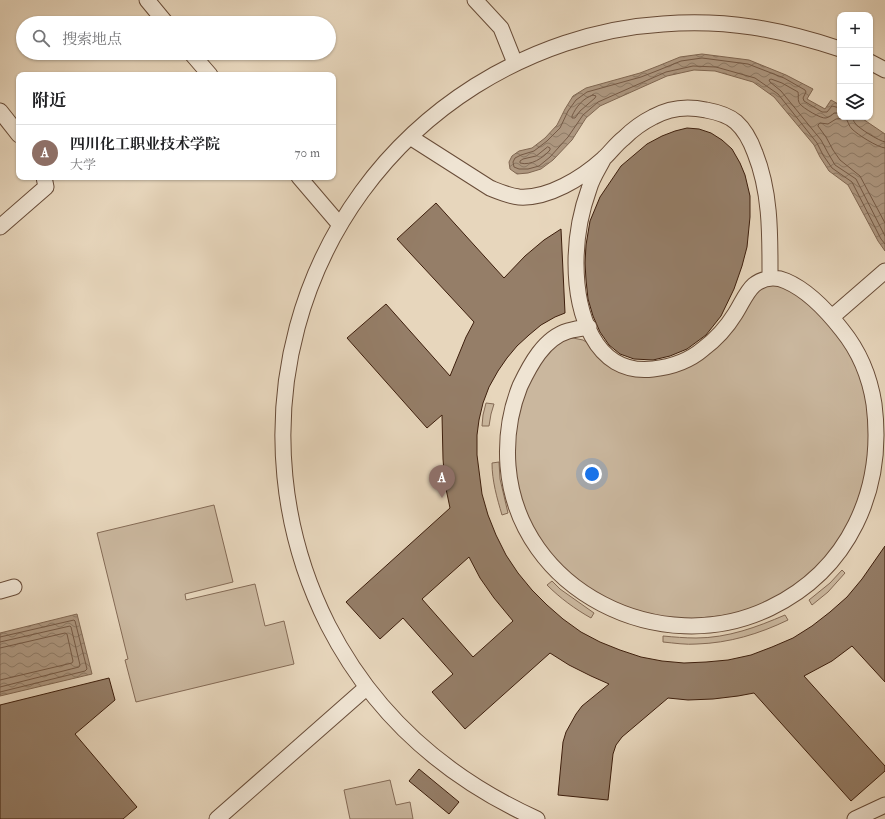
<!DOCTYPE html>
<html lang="zh">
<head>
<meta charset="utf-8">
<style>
  :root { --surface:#fff; --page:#f2f2f2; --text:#202124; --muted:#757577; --line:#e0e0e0; --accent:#8f2418 }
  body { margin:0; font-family:"IM FELL Double Pica","Noto Serif SC",serif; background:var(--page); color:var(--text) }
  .controls { position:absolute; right:12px; top:12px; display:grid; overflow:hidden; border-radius:8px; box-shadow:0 1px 3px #0004 }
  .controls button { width:36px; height:36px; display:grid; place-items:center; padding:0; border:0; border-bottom:1px solid var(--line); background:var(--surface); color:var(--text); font:20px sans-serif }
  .you { position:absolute; left:592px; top:474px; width:14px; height:14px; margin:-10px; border:3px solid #fff; border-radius:50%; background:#1a73e8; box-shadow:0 0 0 6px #1a73e833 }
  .badge { display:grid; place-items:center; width:26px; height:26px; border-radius:50%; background:var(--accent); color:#fff; font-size:13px; font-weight:700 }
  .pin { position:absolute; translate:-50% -33px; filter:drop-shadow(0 1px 2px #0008) }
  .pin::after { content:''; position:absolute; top:21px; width:14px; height:12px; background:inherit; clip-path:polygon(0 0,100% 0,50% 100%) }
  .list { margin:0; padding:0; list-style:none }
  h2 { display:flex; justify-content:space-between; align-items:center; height:52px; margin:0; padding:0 16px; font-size:17px }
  h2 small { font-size:13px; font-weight:400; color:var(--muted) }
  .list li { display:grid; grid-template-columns:26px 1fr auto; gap:12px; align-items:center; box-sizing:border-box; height:56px; padding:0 16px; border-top:1px solid var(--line) }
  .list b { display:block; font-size:15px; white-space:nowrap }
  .list p { margin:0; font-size:13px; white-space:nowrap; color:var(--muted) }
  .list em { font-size:13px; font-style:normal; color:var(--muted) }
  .icon { flex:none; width:22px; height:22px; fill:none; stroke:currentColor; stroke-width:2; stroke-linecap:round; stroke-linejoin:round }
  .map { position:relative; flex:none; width:885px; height:819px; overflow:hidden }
  .search { position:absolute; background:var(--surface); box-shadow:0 1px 3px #0004; left:16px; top:16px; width:320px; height:44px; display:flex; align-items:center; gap:10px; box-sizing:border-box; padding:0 14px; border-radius:22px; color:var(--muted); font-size:15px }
  .panel { position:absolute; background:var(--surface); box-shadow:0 1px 3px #0004; left:16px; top:72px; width:320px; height:108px; border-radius:8px }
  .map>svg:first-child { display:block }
</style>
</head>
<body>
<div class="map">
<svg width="885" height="819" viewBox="0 0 885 819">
  <defs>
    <pattern id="water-waves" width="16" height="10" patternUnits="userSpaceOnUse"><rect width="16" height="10" fill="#ad9780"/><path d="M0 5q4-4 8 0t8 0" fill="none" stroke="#8e7b67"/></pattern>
  </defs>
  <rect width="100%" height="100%" fill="#e7d6bc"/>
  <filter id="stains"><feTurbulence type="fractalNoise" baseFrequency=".005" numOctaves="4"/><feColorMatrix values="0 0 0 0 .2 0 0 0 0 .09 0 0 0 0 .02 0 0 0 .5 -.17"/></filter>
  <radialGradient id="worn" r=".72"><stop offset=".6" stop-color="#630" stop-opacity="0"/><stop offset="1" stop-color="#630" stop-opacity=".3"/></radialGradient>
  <path fill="#cab79e" stroke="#846a55" d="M 781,283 L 815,306 L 845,340 L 869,398 L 872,460 L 844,538 L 802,584 L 747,613 L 669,621 L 613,604 L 564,571 L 528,523 L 513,473 L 516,416 L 538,362 L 560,340 L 573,338 L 583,340 L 591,345 L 601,358 L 673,370 L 764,284 Z
    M 486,403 L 494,404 L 491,414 L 489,426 L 482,426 L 483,415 Z
    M 499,462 L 500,479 L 508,513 L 502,515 C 497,498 492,481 492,463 Z
    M 214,505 L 233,582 L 185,594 L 186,600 L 255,584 L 265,626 L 284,621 L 294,664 L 136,702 L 125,660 L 128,659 L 97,533 Z
    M 842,570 L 845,573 L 828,592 L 812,605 L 809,600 L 830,583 Z
    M 552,581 L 560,589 L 594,613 L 591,618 C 575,609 560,598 547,585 Z
    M 785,615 L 788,620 C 759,634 729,643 697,644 C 686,645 674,643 663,642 L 663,636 C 674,637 685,638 696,638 C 728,638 757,627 785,615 Z
    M 390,780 L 396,805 L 410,802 L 413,819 L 350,819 L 344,790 Z"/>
  <path fill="url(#water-waves)" stroke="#806752" d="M 702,54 L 749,60 L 786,75 L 813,89 L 807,99 L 825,109 L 831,100 L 840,105 L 840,117 L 860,117 L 885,134 L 885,251 L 878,241 L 848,185 L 829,171 L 820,157 L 814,145 L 774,97 L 753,82 L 715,71 L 694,70 L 667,76 L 600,106 L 586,118 L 572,140 L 553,160 L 541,169 L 528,173 L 517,174 L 510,169 L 509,162 L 512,156 L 519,151 L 532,148 L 545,138 L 557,125 L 565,109 L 573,96 L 586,88 L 640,73 L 658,66 L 680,57 Z
    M 77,614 L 92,674 L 0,696 L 0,633 Z"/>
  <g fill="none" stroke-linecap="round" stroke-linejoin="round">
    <path stroke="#755a46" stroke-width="1" d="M 593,95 L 596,96 L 595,98 L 580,111 L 575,118 L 572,118 L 572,116 C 576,107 583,98 593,95 Z
      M 840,108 L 832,106 L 827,112 L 822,112 L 804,101 L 803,98 L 806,92 L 805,90 L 784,78 L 748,64 L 702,58 L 681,61 L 659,70 L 641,77 L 587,92 L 576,100 L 568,111 L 560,128 L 547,141 L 534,151 L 521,155 L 515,158 L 513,162 L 514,167 L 519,169 L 528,169 L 539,166 L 550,157 L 568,137 L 583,115 L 598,102 L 666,72 L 693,66 L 716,67 L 755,78 L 778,94 L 817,143 L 823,155 L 832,168 L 852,182 L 881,239 L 885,244
      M 840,113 L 834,113 C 832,115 829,117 826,118 C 821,119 803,108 800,104 C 797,100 799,96 798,92 L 782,83 L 771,79 L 769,80 L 770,82 L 781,91 L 821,140 L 828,153 L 835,165 L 856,179 L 885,236
      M 853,117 C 854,120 853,121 855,123 C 858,128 879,141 885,142
      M 548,147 L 550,148 L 550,150 C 543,158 531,166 520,163 L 520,161 L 523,159 L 536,156 Z
      M 885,148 C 877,147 858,135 852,129 C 849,126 848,122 846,118 L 836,119 L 828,124 L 820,123 L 818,125 L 818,126 L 826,137 L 833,150 L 840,160 L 860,176 L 885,223
      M 0,637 L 74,620 L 75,621 L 87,669 L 85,671 L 0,692
      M 0,642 L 70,626 L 71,627 L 80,665 L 79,667 L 0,687
      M 0,648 L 65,633 L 67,634 L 73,661 L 72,663 L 0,680"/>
  </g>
  <path fill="#957e68" stroke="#3d1e0c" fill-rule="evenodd" d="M 687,128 L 699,129 L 711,133 L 722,140 L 732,149 L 740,163 L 745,175 L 750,196 L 750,217 L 747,247 L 742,266 L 734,289 L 721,316 L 706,335 L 687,349 L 670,356 L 653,360 L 634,359 L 620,354 L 609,345 L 600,332 L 593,316 L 588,299 L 586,280 L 585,263 L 586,245 L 590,221 L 600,197 L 621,166 L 647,144 L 662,136 L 675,131 Z
    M 436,203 L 504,278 L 525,256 L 544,240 L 561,229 L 565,313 L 555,317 L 541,325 L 529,335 L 517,346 L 507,358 L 498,371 L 489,387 L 483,403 L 479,420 L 477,435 L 477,455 L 482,494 L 488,515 L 496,535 L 506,555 L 518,573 L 532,590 L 547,605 L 563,619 L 581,632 L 600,642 L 620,650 L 641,657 L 662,661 L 684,663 L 706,662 L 728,660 L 751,655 L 772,647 L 793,638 L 812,626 L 830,612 L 847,597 L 862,579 L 885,546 L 885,682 L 852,646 L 832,661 L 804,676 L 885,766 L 885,771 L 851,801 L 754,693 L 738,696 L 713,699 L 688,700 L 668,698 L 622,737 L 616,745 L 613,754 L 608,800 L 558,795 L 563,742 L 566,732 L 576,714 L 582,706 L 609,684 L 591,676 L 569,665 L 550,653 L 465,729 L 432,692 L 453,674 L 403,618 L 380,639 L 346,602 L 450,508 L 445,484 L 443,459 L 442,415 L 427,428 L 347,338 L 386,304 L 450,376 L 466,337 L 474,322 L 397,239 ZM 469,557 L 480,578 L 494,598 L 513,621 L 473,657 L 422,599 Z
    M 109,678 L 115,700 L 75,734 L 137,807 L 123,819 L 0,819 L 0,705 Z
    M 419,769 L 459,802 L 449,814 L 409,781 Z"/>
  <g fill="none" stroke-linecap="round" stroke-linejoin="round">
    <defs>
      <path id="minor" d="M 147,0 L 166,23
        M 475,0 L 501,28 L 515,63
        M 191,53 L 210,75
        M 870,62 L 885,70
        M 0,111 L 19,135
        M 410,137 L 490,188 C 500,192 509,196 519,197 C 548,199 582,178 603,159 C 610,153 616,144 624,138 C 633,129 643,122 653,117 C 669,108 688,106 706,110 C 717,112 728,115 736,122 C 745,130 751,142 755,153 C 771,193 770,236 770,278
        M 299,177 L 340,225
        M 0,227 L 46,187 L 44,177
        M 832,317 L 885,271
        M 589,327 C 582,328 575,329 568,331 C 544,338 530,365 520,386 C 510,411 506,439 508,466 C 518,591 661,661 770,608 C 849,570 885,490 874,404 C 870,378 859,351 842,330 C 828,312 807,290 786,281 C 775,276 763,278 754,285 C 746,292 741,305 735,314 C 727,327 715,340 703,349 C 689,361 671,367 653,369 C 593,376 576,310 576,263 C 576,239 581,211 589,189 C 592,178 599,168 604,158
        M 0,591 L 14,587
        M 217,819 L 367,687
        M 537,819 C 446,778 374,715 328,625 C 232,434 293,201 475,86 C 531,51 596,28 663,24 C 726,19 780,29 840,49
        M 855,819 L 885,805"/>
    </defs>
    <use href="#minor" stroke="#684c38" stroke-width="17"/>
    <use href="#minor" stroke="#efe4d3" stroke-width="15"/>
  </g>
  <rect width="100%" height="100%" filter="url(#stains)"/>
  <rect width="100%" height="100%" fill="url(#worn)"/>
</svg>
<div class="controls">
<button>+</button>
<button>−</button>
<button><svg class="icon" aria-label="layers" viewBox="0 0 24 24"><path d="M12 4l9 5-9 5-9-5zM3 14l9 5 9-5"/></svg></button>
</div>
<div class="you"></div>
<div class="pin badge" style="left:442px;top:498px;background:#8d6e63">A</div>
<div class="search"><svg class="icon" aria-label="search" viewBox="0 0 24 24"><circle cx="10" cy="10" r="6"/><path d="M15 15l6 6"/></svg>搜索地点</div>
<section class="panel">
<h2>附近<small></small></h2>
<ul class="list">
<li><span class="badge" style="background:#8d6e63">A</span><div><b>四川化工职业技术学院</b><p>大学</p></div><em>70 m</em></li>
</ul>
</section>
</div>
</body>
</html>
